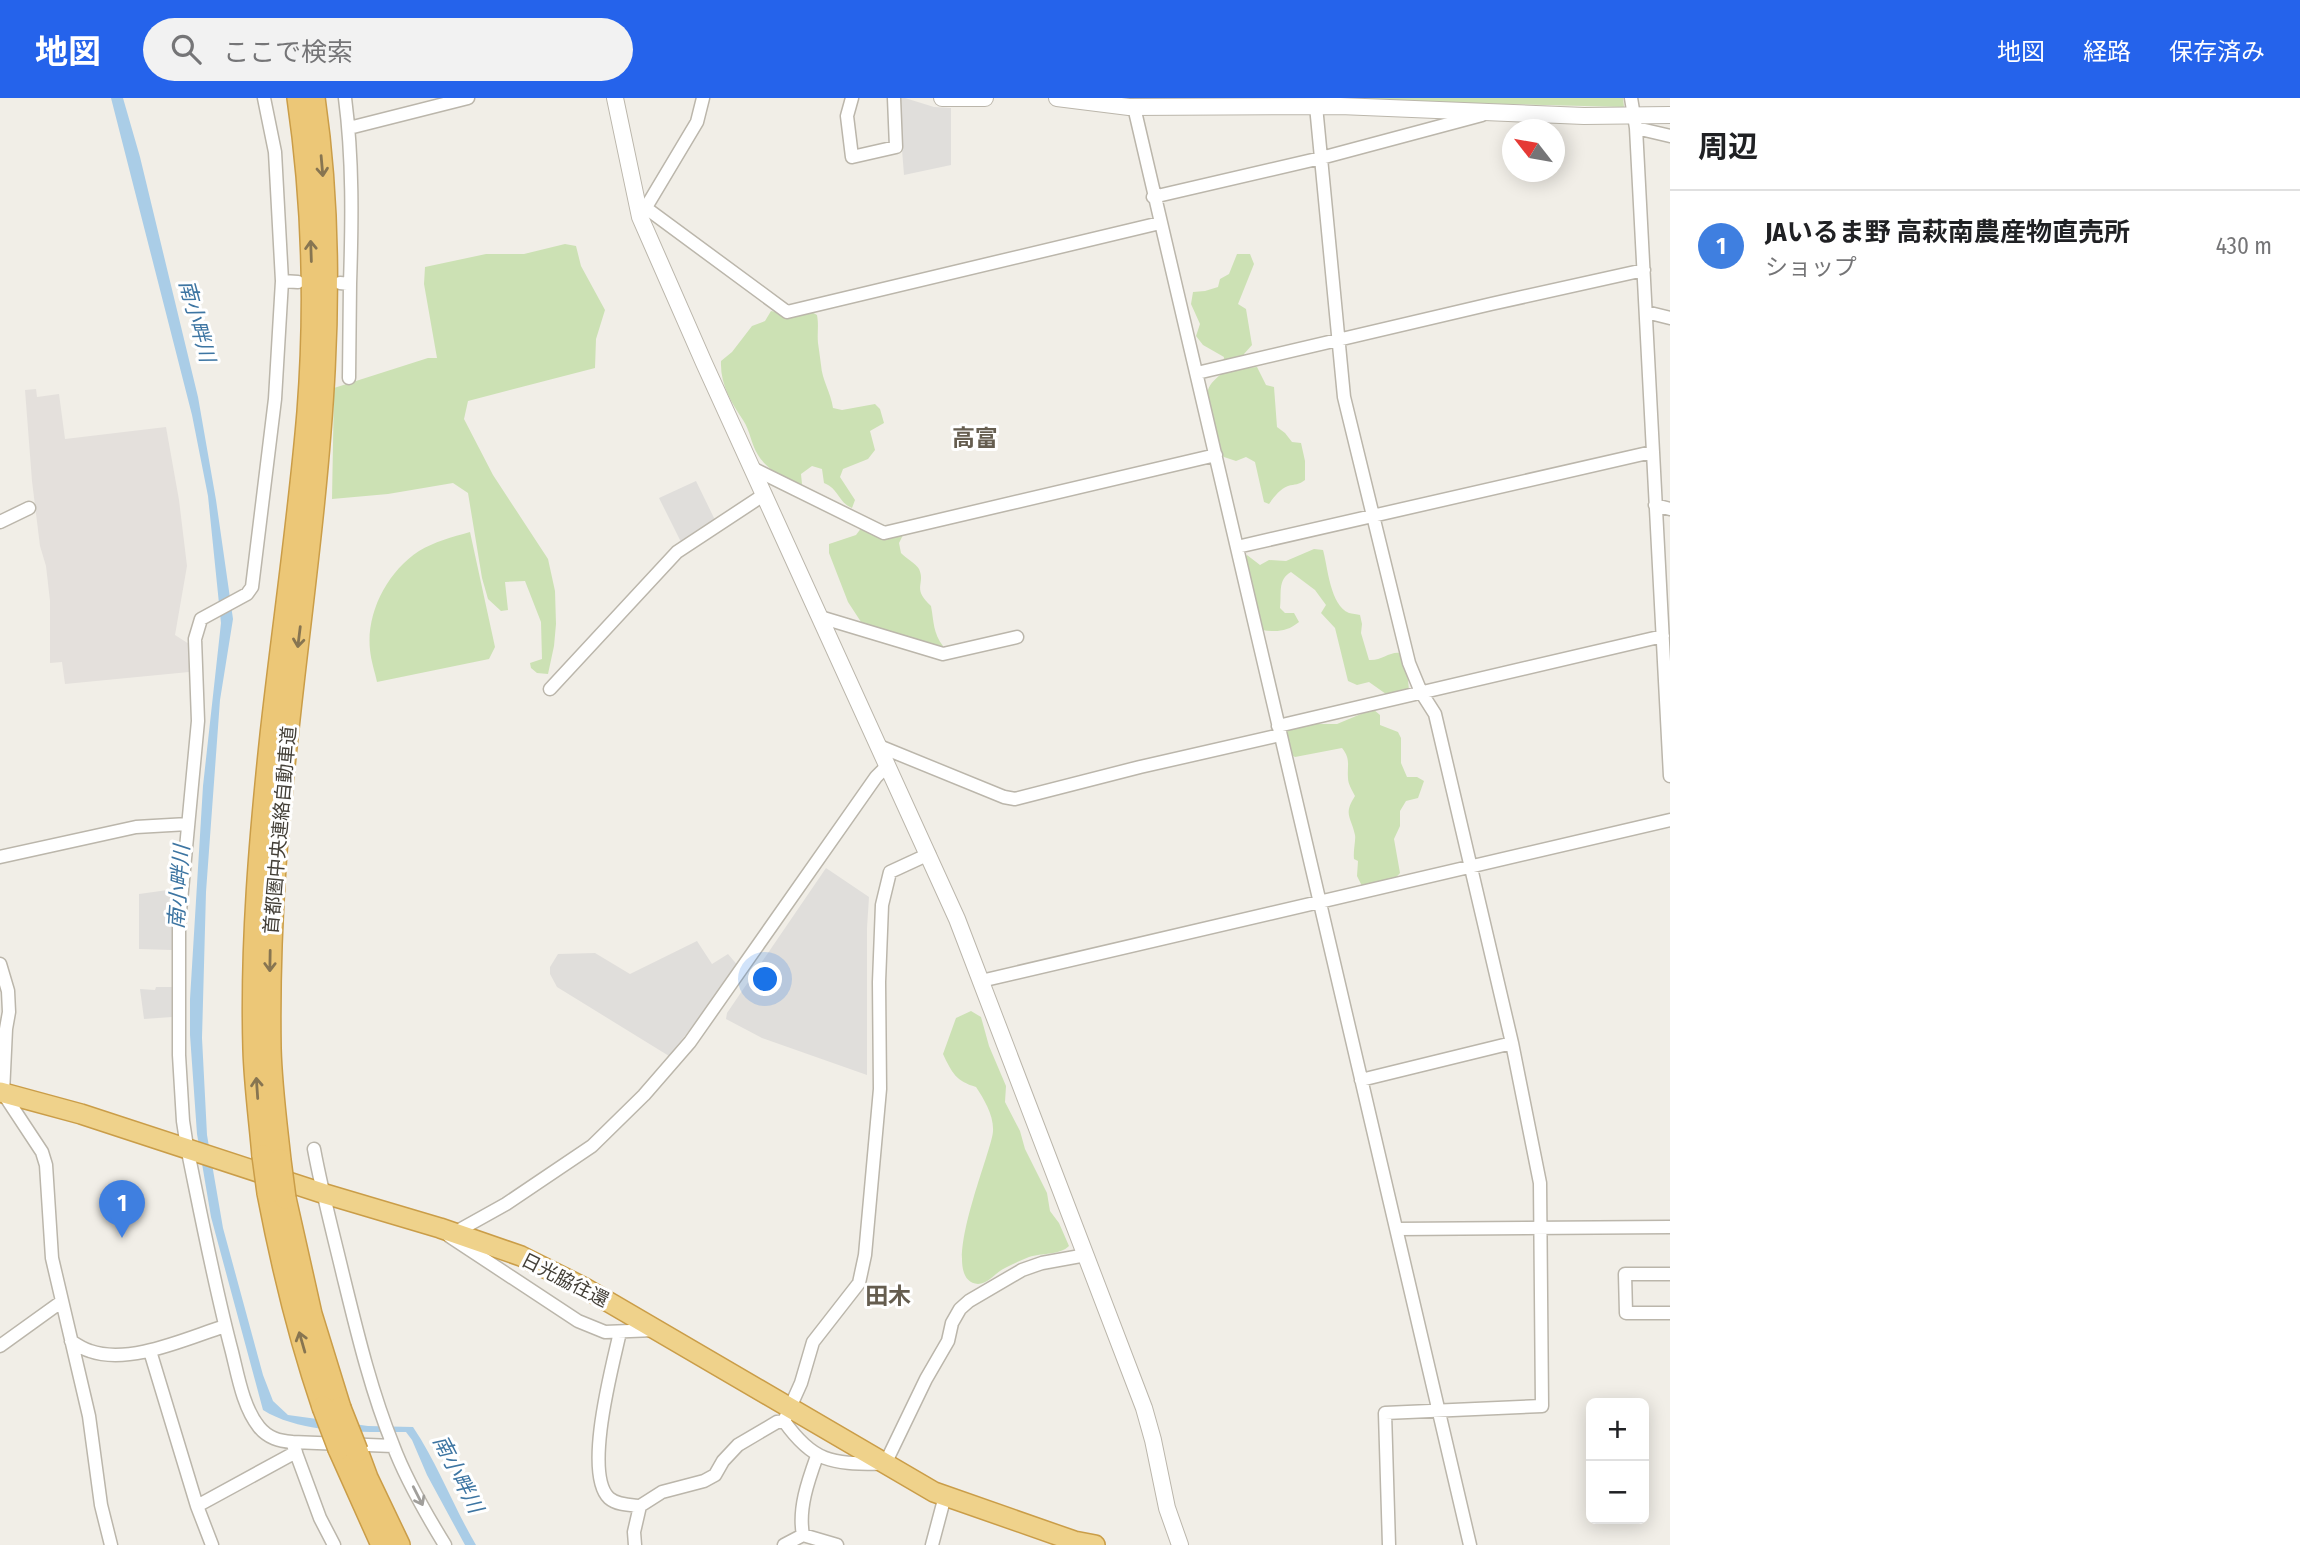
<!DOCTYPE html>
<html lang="ja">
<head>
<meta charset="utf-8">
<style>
  :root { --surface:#fff; --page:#f2f2f2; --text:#202124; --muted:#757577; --line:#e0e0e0; --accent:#2563eb }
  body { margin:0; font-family:"Fira Sans Condensed","Noto Sans JP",sans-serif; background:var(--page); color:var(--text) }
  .controls { position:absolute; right:21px; bottom:21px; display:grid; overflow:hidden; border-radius:10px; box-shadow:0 4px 18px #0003 }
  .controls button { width:63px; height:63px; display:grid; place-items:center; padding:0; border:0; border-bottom:2px solid var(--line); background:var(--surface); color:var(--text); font:35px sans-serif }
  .compass { position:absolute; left:1502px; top:21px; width:63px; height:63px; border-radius:50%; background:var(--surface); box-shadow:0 4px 18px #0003; rotate:301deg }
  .you { position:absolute; left:766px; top:882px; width:24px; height:24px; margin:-18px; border:5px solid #fff; border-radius:50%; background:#1a73e8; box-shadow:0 0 0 10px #1a73e833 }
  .badge { display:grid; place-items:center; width:46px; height:46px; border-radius:50%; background:var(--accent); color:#fff; font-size:23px; font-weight:700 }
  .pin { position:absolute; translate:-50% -58px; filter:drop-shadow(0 2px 4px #0008) }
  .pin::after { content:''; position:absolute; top:37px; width:24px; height:21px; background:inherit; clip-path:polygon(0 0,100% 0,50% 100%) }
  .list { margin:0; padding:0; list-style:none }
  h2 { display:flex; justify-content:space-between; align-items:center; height:91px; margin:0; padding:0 28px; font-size:30px }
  h2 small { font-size:23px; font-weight:400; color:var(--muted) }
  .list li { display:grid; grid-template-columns:46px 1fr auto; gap:21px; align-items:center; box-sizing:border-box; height:112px; padding:0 28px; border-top:2px solid var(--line) }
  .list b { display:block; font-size:26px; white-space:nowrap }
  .list p { margin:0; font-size:23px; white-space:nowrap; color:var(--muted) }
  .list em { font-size:23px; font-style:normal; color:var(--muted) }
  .icon { flex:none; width:38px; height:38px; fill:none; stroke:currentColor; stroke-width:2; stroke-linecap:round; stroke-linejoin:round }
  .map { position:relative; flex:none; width:1670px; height:1447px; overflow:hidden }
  header { display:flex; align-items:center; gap:42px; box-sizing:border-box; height:98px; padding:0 35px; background:var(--accent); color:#fff }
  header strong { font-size:33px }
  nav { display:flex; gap:38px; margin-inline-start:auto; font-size:24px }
  .search { width:490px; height:63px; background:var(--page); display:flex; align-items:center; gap:18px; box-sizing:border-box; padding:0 24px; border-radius:38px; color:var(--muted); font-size:26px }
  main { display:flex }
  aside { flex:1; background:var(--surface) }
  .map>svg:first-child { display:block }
</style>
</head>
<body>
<header>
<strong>地図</strong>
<div class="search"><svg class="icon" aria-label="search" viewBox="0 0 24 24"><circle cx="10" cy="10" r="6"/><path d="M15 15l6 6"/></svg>ここで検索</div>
<nav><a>地図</a><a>経路</a><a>保存済み</a></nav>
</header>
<main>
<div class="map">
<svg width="1670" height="1447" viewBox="0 0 1670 1447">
  <rect width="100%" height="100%" fill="#f1eee7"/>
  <path fill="#e4e0dc" d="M 36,291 L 37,299 L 59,296 L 65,341 L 166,329 L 179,402 L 187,468 L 175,537 L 189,546 L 189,574 L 65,586 L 62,564 L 50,565 L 50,503 L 46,468 L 40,448 L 32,383 L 25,292 Z"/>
  <path fill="#cce1b4" d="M 1262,0 L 1623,0 L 1624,9 Z
    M 565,146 L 576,148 L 581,168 L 605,212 L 596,241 L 595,270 L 468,303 L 464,321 L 493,377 L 548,461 L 555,493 L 556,526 L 554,548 L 548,576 L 537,575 L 531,570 L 530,565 L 542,561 L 541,524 L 525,483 L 505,484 L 508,512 L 501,513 L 488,501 L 482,480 L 468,395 L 453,385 L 388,396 L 332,401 L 334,290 L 428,260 L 437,260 L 424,186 L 425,169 L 486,156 L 524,156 Z
    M 1237,156 L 1250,156 L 1254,166 L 1238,206 L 1246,211 L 1252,247 L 1244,256 L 1241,267 L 1246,270 L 1257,269 L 1266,287 L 1274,289 L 1277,329 L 1285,335 L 1292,344 L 1301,345 L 1305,363 L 1305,382 C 1299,387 1295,386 1288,388 C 1280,391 1274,399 1269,406 L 1264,404 L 1255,364 L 1246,359 L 1236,363 L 1221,358 C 1218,341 1203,308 1208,292 C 1210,285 1217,280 1222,275 L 1224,259 L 1203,247 L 1196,238 L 1200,226 L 1191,206 L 1193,194 L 1205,193 L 1218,189 L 1220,181 L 1229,176 Z
    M 808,212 L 817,217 C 819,228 817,235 818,245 C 819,252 820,259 821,267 C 822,282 831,295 833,310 L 842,312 L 875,306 L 880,311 L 884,325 L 870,333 L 875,352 L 868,361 L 843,371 L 840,379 L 855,402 L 852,410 C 838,404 839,391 824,385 L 822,371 L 812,368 L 801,376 L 802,386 C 786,385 766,370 758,357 C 751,346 750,332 743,322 C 731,304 720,286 721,263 L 732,254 L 752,228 L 765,223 L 771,213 L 786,216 Z
    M 862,429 L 898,434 L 903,437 L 899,445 L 901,455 C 906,460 916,466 919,471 C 926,486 911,490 931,508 C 934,524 933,535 943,548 L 937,549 L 863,527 L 848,504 L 829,455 L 829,446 L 856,437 Z
    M 470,434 L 495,549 L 489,561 L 377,584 C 375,574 371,563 370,552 C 366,515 387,474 419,453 C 434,444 452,439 470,434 Z
    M 1314,451 L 1323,452 C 1328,470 1330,507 1349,515 C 1352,516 1357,516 1360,517 L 1362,526 L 1361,535 L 1369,562 C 1382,563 1389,553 1401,555 L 1408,582 L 1409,592 L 1386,596 L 1369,584 L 1357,587 L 1348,583 L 1335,530 L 1321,515 L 1326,507 L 1315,492 L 1291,474 C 1277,482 1282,496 1280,510 L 1285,515 L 1294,515 L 1299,524 C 1287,534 1276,534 1262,532 L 1243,463 L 1247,457 L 1260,467 L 1269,462 L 1286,463 Z
    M 1373,611 L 1380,617 L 1380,627 L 1398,634 L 1401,640 L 1401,665 L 1407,679 L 1417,679 L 1424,683 L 1418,700 L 1406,703 L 1400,713 L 1400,728 L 1394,741 L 1400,775 L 1392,784 L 1362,788 L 1357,778 L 1358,763 L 1354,761 C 1353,753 1356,742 1355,737 C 1351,718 1343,717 1355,698 C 1352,692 1348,686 1348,680 C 1347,667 1351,661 1342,650 L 1295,659 L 1290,656 L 1286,644 L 1287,631 L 1311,626 L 1337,626 Z
    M 971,913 L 981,919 L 989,948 L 1006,988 L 1005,1004 L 1020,1033 L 1025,1051 L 1047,1095 L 1050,1113 L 1059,1125 L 1069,1148 C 1060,1157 1042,1155 1029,1159 C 1021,1162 1013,1166 1005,1170 C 996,1174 988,1186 978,1186 C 935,1183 992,1055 993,1033 C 994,1018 984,1001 976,989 C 956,983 952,975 943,956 L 956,920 Z"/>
  <path fill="#e0dedb" d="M 898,0 L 905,0 L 934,9 L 951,10 L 951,67 L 904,77 Z
    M 696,383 L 715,422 L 681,444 L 659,400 Z
    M 826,770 L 869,799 L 867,830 L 867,977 L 762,940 L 726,921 L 727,915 Z
    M 175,791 L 172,852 L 139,851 L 139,796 Z
    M 697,843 L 712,866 L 728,856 L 739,869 L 669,958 L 557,889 L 550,876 L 550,869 L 558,856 L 595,855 L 630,876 Z
    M 156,889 L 173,889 L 172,919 L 144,921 L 140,891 L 155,892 Z"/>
  <path fill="#aacde7" d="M 111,0 L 123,0 L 140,59 L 198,299 L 216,402 L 233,521 L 220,602 L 206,794 L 202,940 L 207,1037 L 223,1130 L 263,1277 L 273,1303 L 288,1317 L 368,1328 L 413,1329 C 438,1366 453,1408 476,1447 L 465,1447 L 427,1377 L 412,1342 L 406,1334 C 362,1334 301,1336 263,1312 L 211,1119 L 197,1036 L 190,937 L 190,901 L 203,688 L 221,525 L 208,398 L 192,317 Z"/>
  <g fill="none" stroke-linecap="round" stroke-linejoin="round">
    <defs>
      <path id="minor" d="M 264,0 L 275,54 L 282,183 L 275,301 L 252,489 L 247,496 L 201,521 L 195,541 L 198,623 L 179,824 L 179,957 L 183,1023 L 187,1049 C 201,1117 214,1186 232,1254 C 238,1278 243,1309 259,1329 C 268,1340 279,1343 292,1344 L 320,1420 L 334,1447
        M 852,0 L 847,18 L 852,59 L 896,49 L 894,0
        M 1631,0 L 1636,30 L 1670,678
        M 1316,8 L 1344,299 L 1409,565 L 1421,594 L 1435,616 L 1512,945 L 1540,1085 L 1542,1308 L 1385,1315 L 1389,1447
        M 1134,9 L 1470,1447
        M 349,30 L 468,0
        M 1636,30 L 1670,38
        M 1153,99 L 1321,60 L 1482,17
        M 646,110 L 787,214 L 1160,125
        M 642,116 L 697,24 L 703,0
        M 282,183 L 298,184
        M 340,185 L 350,186 C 352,124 353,61 345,0
        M 1646,214 L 1670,220
        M 1197,275 L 1491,206 L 1644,172
        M 349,280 L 350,186
        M 752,370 L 884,435 L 1216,357
        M 1655,407 L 1670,411
        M 0,424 L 29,410
        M 1237,449 L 1652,354
        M 820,519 L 943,556 L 1017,539
        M 550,591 L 677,454 L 765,396
        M 1278,628 L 1663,538
        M 879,648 L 1004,699 L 1015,701 L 1140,669 L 1280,637
        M 0,759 L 136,729 L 188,726
        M 0,866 L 8,893 L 9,914 L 6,931 L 3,995 L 42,1054 L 46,1067 L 52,1160 L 89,1318 L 101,1407 L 111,1447
        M 981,883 L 1670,722
        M 1361,982 L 1512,945
        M 314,1051 C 322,1094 333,1135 343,1177 C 357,1234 371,1293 393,1347 C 406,1382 426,1416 445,1447
        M 1397,1131 L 1670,1129
        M 454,1135 L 506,1106 L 592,1048 L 644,997 L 690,944 L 876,679 L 888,667
        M 449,1138 L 578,1223 L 605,1234 L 655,1232
        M 1670,1176 L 1625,1176 L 1626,1215 L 1670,1215
        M 620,1234 C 613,1266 583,1375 609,1400 C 617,1407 630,1407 640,1408 L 662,1394 L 704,1383 L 715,1377 L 723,1363 L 738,1347 L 777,1324 L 784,1323 L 801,1285 L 813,1244 L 859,1185 L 865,1157 L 880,991 L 879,884 L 882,807 L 890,774 L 929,756
        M 71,1243 C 77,1247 83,1251 90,1253 C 130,1267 187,1240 225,1228
        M 0,1248 L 61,1204
        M 150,1253 L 197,1408 L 212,1447
        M 784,1323 C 815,1367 834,1365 885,1366 L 926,1281 L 948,1243 L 952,1225 L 960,1211 L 969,1203 L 1022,1172 L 1042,1165 L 1086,1157
        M 292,1344 L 393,1348
        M 197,1408 L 296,1354
        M 803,1437 C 798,1411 808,1383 817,1358
        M 635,1447 L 634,1434 L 640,1408
        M 784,1447 L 803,1437 L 837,1447
        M 932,1447 L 945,1398"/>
      <path id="tertiary" d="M 615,0 L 640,119 L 704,265 L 957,821 L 1144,1310 L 1153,1342 L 1167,1410 L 1180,1447
        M 942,0 L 985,0
        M 1057,0 L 1129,9 L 1340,8 L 1584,18 L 1670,17"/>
      <path id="trunk" d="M 0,994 L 81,1016 L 322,1095 L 440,1130 L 521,1158 L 583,1189 L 934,1394 L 1074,1443 L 1095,1447"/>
      <path id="motorway" d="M 263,1058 C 260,1022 255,987 254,951 C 251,847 260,741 271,637 C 283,529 299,422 308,314 C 316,210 313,103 298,0
        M 280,1062 C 276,1025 271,988 270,950 C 269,890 271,829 275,768 C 293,511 352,259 314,0
        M 268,1095 C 282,1168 299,1239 323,1309
        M 285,1100 L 311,1216 L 340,1310
        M 339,1351 L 382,1447
        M 357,1353 L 367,1380 L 399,1447"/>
    </defs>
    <use href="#minor" stroke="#bbb6ab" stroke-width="15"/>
    <use href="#tertiary" stroke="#bbb6ab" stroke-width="18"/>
    <use href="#trunk" stroke="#ca9d48" stroke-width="22"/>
    <use href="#motorway" stroke="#ca9d48" stroke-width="24"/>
    <use href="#minor" stroke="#fff" stroke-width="12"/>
    <use href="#tertiary" stroke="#fff" stroke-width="16"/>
    <use href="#trunk" stroke="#efd28b" stroke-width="19"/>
    <use href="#motorway" stroke="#ecc777" stroke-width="21"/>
    <defs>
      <path id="motorway-bridge" d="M 263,1058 L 268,1095
        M 280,1062 L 285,1100
        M 323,1309 L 339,1351
        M 340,1310 L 357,1353"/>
    </defs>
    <use href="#motorway-bridge" stroke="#ca9d48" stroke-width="24" stroke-linecap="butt"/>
    <use href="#motorway-bridge" stroke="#ecc777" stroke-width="21"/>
  </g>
  <defs><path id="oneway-shaft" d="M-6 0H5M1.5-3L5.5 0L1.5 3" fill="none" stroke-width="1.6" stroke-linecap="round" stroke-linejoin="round" transform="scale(1.75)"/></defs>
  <g stroke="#877551">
    <use href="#oneway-shaft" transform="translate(322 68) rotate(85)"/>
    <use href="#oneway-shaft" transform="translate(311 153) rotate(-92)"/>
    <use href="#oneway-shaft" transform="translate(299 539) rotate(97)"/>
    <use href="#oneway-shaft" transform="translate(270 863) rotate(91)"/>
    <use href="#oneway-shaft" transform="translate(257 990) rotate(-94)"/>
    <use href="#oneway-shaft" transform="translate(302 1244) rotate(-106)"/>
  </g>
  <use stroke="#a19f9b" href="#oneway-shaft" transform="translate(418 1398) rotate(63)"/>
  <g text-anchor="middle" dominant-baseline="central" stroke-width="6" stroke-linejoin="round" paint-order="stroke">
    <g font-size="19" fill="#433f37" stroke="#fff">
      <text transform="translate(280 732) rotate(-85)">首都圏中央連絡自動車道</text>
      <text transform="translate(565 1182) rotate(27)">日光脇往還</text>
    </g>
    <g font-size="21" font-style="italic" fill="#3d75a2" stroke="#fff">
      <text transform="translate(197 223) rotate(75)">南小畔川</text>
      <text transform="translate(179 789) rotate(-86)">南小畔川</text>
      <text transform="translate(458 1376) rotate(63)">南小畔川</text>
    </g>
    <g font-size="23" font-weight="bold" fill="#655d4f" stroke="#fff">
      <text x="975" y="340">高富</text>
      <text x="888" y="1198">田木</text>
    </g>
  </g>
</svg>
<div class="controls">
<button>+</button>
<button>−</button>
</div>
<svg class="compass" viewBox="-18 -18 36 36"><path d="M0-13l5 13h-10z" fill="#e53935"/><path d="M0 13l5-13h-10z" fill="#757577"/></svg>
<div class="you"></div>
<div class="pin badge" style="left:122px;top:1140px;background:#3f7fe0">1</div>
</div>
<aside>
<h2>周辺<small></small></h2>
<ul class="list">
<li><span class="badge" style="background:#3f7fe0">1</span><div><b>JAいるま野 高萩南農産物直売所</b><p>ショップ</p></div><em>430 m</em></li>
</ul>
</aside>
</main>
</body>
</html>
